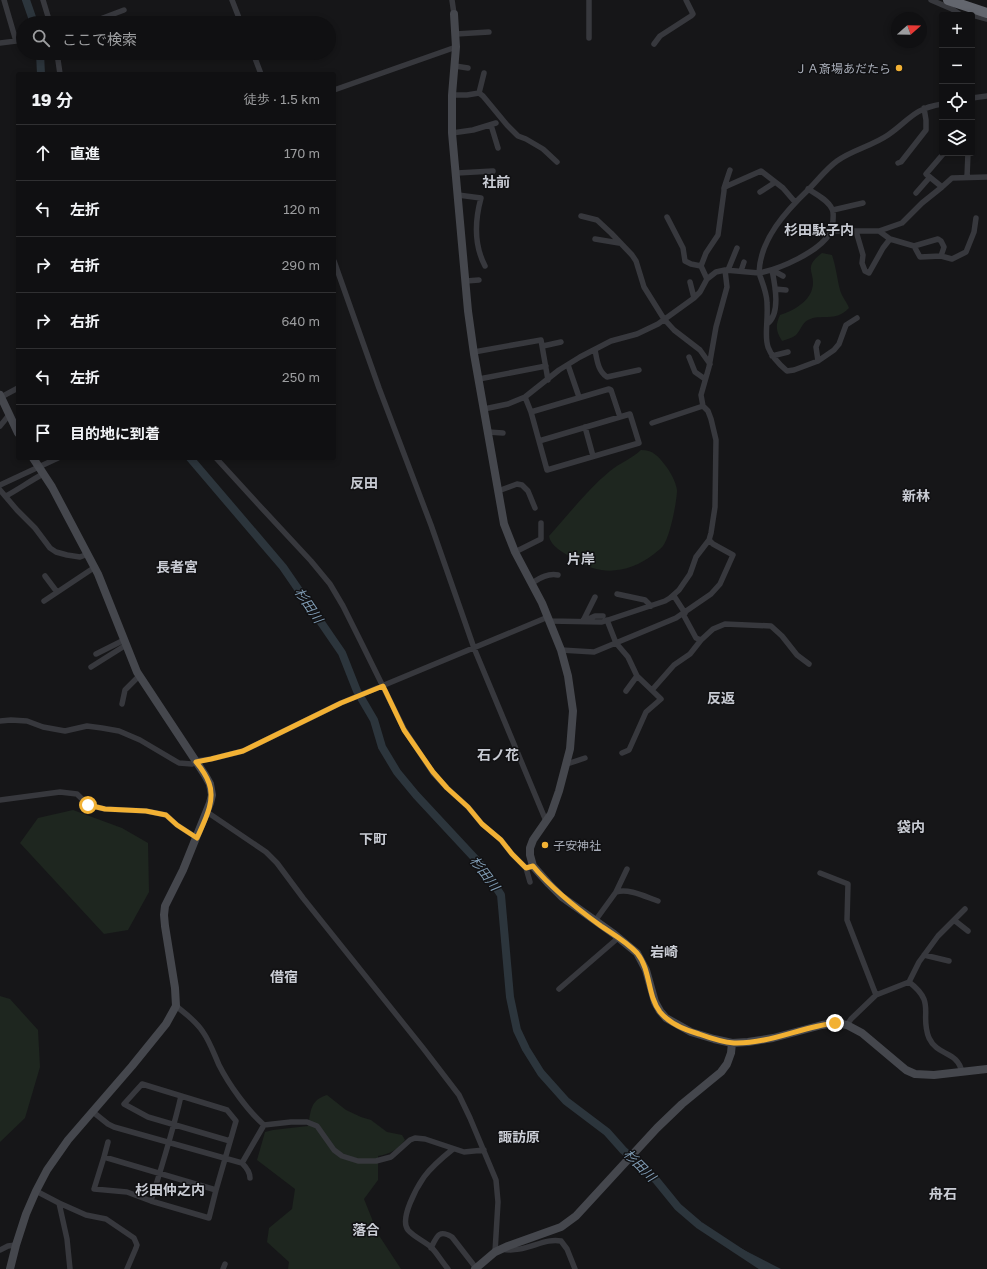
<!DOCTYPE html>
<html lang="ja">
<head>
<meta charset="utf-8">
<style>
  :root { --surface:#101012; --page:#1e1e20; --text:#f1f3f6; --muted:#9c9d9f; --line:#303032 }
  body { margin:0; font-family:"Golos Text","Noto Sans JP",sans-serif; background:var(--page); color:var(--text) }
  .controls { position:absolute; right:12px; top:12px; display:grid; overflow:hidden; border-radius:4px; box-shadow:0 2px 6px #0003 }
  .controls button { width:36px; height:36px; display:grid; place-items:center; padding:0; border:0; border-bottom:1px solid var(--line); background:var(--surface); color:var(--text); font:20px sans-serif }
  .compass { position:absolute; left:891px; top:12px; width:36px; height:36px; border-radius:50%; background:var(--surface); box-shadow:0 2px 6px #0003; rotate:70deg }
  .stop { position:absolute; width:12px; height:12px; margin:-9px; border:3px solid #f2b134; border-radius:50%; background:#fff }
  .stop.end { background:#f2b134; border-color:#fff; box-shadow:0 1px 4px #0008 }
  .list { margin:0; padding:0; list-style:none }
  h2 { display:flex; justify-content:space-between; align-items:center; height:52px; margin:0; padding:0 16px; font-size:17px }
  h2 small { font-size:13px; font-weight:400; color:var(--muted) }
  .list li { display:grid; grid-template-columns:26px 1fr auto; gap:12px; align-items:center; box-sizing:border-box; height:56px; padding:0 16px; border-top:1px solid var(--line) }
  .list b { display:block; font-size:15px; white-space:nowrap }
  .list em { font-size:13px; font-style:normal; color:var(--muted) }
  .icon { flex:none; width:22px; height:22px; fill:none; stroke:currentColor; stroke-width:2; stroke-linecap:round; stroke-linejoin:round }
  .map { position:relative; flex:none; width:987px; height:1269px; overflow:hidden }
  .search { position:absolute; background:var(--surface); box-shadow:0 2px 6px #0003; left:16px; top:16px; width:320px; height:44px; display:flex; align-items:center; gap:10px; box-sizing:border-box; padding:0 14px; border-radius:22px; color:var(--muted); font-size:15px }
  .panel { position:absolute; background:var(--surface); box-shadow:0 2px 6px #0003; left:16px; top:72px; width:320px; height:388px; border-radius:4px }
  .map>svg:first-child { display:block }
</style>
</head>
<body>
<div class="map">
<svg width="987" height="1269" viewBox="0 0 987 1269">
  <rect width="100%" height="100%" fill="#161618"/>
  <path fill="#1e261f" d="M 822,253 L 832,255 C 836,267 837,278 840,290 C 842,297 847,302 849,308 C 835,323 821,313 808,320 C 802,323 801,330 796,335 C 792,338 787,339 782,341 C 776,331 775,326 780,315 C 791,312 809,302 812,289 C 817,272 801,269 822,253 Z
    M 641,450 C 653,450 658,456 665,465 C 670,471 676,482 677,490 C 677,501 670,537 663,546 C 661,549 657,551 654,554 C 631,572 602,577 578,561 C 568,555 551,548 549,536 C 569,514 587,490 610,471 C 620,463 631,459 641,450 Z
    M 73,810 L 122,828 L 148,843 L 149,892 L 128,930 L 104,934 L 20,843 L 38,818 Z
    M 0,996 L 10,999 L 38,1030 L 40,1067 L 25,1118 L 0,1142 Z
    M 327,1095 L 346,1110 L 361,1117 L 371,1120 L 387,1132 L 402,1135 L 405,1140 C 397,1150 390,1154 378,1156 L 378,1180 L 364,1199 L 378,1234 L 401,1269 L 288,1269 L 289,1262 L 267,1242 L 269,1228 L 292,1209 L 295,1189 L 257,1160 L 265,1132 L 273,1130 L 308,1126 C 311,1111 310,1100 327,1095 Z"/>
  <path fill="#2c353c" d="M 711,1233 L 781,1269 L 769,1269 Z"/>
  <g fill="none" stroke-linecap="round" stroke-linejoin="round">
    <path stroke="#2c353c" stroke-width="8" d="M 26,0 L 34,23
      M 40,53 L 41,74
      M 190,458 L 283,567 L 342,653 L 357,691 L 374,720 L 382,747 L 397,772 L 416,795 L 482,866 L 501,895 L 510,997 L 517,1030 L 526,1049 L 541,1073 L 566,1101 L 607,1132 L 623,1150 L 656,1180 L 678,1207 L 699,1225 L 766,1269"/>
    <path stroke="#37383d" stroke-width="5.5" d="M 43,0 L 50,23
      M 232,0 L 241,23
      M 452,0 L 454,14
      M 589,0 L 589,38
      M 931,0 L 952,9 L 961,15
      M 972,16 L 976,16 L 987,19
      M 95,21 L 124,10
      M 456,34 L 489,32
      M 0,43 L 16,41 L 4,0
      M 654,44 L 660,36 L 691,16 L 693,14 L 686,0
      M 57,53 L 60,74
      M 253,53 L 261,74
      M 455,66 L 468,68
      M 334,90 L 456,47
      M 479,93 L 483,96 L 507,125 L 518,136 L 526,139 L 543,149 L 557,162
      M 452,95 L 467,95 L 479,93 L 484,73
      M 972,98 L 987,96
      M 491,125 L 498,148
      M 452,133 L 473,130 L 496,123
      M 944,153 L 926,174 L 942,187 L 952,178 L 987,177
      M 898,163 L 901,162 L 926,130 L 926,120 L 924,108
      M 457,173 L 493,171
      M 967,177 L 968,153
      M 724,188 L 730,170
      M 808,189 C 816,194 828,200 832,209 C 834,212 833,217 833,221 C 832,225 832,229 830,233 C 819,252 780,269 759,273 C 762,282 767,293 767,303 C 769,337 757,345 787,371 L 794,370 L 818,361 L 816,347 L 818,342
      M 760,192 L 774,183
      M 916,193 L 930,177
      M 458,195 L 481,198 C 475,220 474,245 485,266
      M 833,210 L 863,203
      M 581,216 L 597,220 L 611,233 L 632,255 L 636,261 L 644,287 L 664,319 L 674,330 L 700,350 L 710,364
      M 667,217 L 683,248 L 685,261 L 691,264 L 701,266 L 707,279
      M 831,231 L 879,231 L 890,239 L 914,246 L 938,239 L 941,241 L 944,247 L 941,256 L 920,257 L 914,246
      M 856,231 L 863,255 L 862,263 L 865,271 L 869,273 L 883,248 L 890,239
      M 879,231 L 902,223 L 922,203 L 942,187
      M 595,239 L 619,243
      M 941,256 L 952,259 L 966,252 L 974,232 L 976,218
      M 334,261 L 379,388 L 431,525 L 474,648 L 546,821
      M 701,266 L 706,253 L 718,235 L 724,191 L 724,188 L 727,186 L 761,171 L 783,188 L 795,202
      M 728,270 L 737,248
      M 772,270 L 783,276
      M 741,271 L 744,262
      M 466,281 L 479,280
      M 690,282 L 694,298
      M 775,289 L 786,290
      M 767,324 C 781,314 775,285 772,270
      M 543,346 L 561,342
      M 595,350 C 597,360 598,371 607,377 L 639,370
      M 474,352 L 541,340 L 548,380
      M 772,356 L 788,352
      M 689,357 L 695,372 L 705,379
      M 818,361 L 834,350 L 839,344 L 846,325 L 857,318
      M 568,365 L 579,397
      M 479,379 L 546,366
      M 1,397 L 18,388
      M 525,397 L 531,412 L 547,470 L 639,443 L 630,414 L 539,441
      M 484,409 L 508,404 L 525,397 L 559,370 L 580,357 L 611,341 L 637,334 L 658,324 L 694,298 L 700,292 L 707,279 L 716,272 L 725,270 L 759,273 C 760,239 786,211 809,189 C 818,180 826,169 837,161 C 852,150 872,146 888,135 C 910,120 912,109 942,104
      M 531,412 L 609,389 L 611,390 L 620,417
      M 652,423 L 703,406
      M 0,426 L 9,415
      M 585,427 L 593,456
      M 488,432 L 503,433
      M 216,458 L 258,504 L 311,561 L 330,584 L 343,606 L 361,642 L 404,729 L 433,773 L 447,788 L 468,807 L 482,824 L 501,840 L 512,854 L 526,868 L 533,866
      M 0,485 L 58,458
      M 0,490 L 17,510 L 35,528 L 50,548 L 56,552 L 67,555 L 80,557 L 88,554
      M 498,491 L 517,484 L 522,485 L 528,491 L 535,508
      M 6,496 C 19,489 30,481 43,474
      M 515,552 L 541,539 L 541,523
      M 45,576 L 57,592
      M 532,583 C 540,578 548,573 558,575
      M 617,594 L 645,600 L 651,606
      M 674,596 L 685,613
      M 44,601 L 95,567
      M 683,614 L 696,638 L 701,640 L 713,629 L 725,624 L 771,626 L 782,636 L 797,655 L 809,664
      M 607,620 L 616,643 L 628,657 L 637,676 L 661,699 L 646,712 L 629,750 L 622,753
      M 550,621 L 602,622 L 665,601 L 670,598 L 679,590 L 690,574 L 696,557 L 709,540 L 711,533 L 715,507 L 716,440 L 711,419 L 708,411 L 703,406 L 701,395 L 709,367 L 716,327 L 727,287 L 725,270
      M 583,621 L 595,597
      M 584,621 L 595,616 L 603,616
      M 561,650 L 594,652 L 676,618 L 711,594 L 720,584 L 733,555 L 713,544 L 709,540
      M 96,654 L 124,640
      M 91,667 L 126,645
      M 652,690 L 674,665 L 690,654 L 701,640
      M 626,691 L 637,676
      M 122,704 L 125,690 L 139,676
      M 0,721 L 11,720 L 27,721 L 43,727 L 65,731 L 87,726 L 102,728 L 119,731 L 140,740 L 179,763 L 192,764 L 196,761 L 211,759 L 243,751 L 341,703 L 548,617
      M 567,764 L 585,758
      M 0,800 L 60,792 L 77,794 L 88,805 L 105,809 L 146,811 L 166,815 L 177,825 L 197,838
      M 207,812 L 266,852 L 277,863 L 303,898 L 423,1048 L 459,1095 L 470,1118 L 496,1180 L 498,1202 L 495,1252
      M 526,868 L 530,882
      M 820,873 L 848,884 L 847,920 L 876,995
      M 616,892 L 627,869
      M 954,920 L 968,931
      M 595,921 L 616,892 C 629,888 646,897 658,901
      M 924,955 L 949,961
      M 909,982 C 937,1003 919,1014 929,1038 C 938,1057 957,1050 962,1072
      M 559,989 L 618,938
      M 847,1025 L 851,1019 L 876,995 L 909,982 L 919,962 L 938,936 L 965,909
      M 93,1112 L 108,1124 L 114,1127 L 242,1163 L 264,1125 C 248,1111 229,1085 219,1065 C 214,1054 210,1042 203,1032 C 196,1021 186,1014 176,1006
      M 264,1125 L 291,1122 L 307,1122 L 317,1126 L 334,1150 L 342,1156 L 358,1161 L 376,1161 L 391,1157 L 410,1140 L 415,1138 L 425,1139 L 464,1152 L 484,1150
      M 104,1157 L 108,1142
      M 242,1163 C 246,1167 250,1172 250,1178
      M 216,1190 L 236,1121 L 227,1110 L 142,1084 L 124,1104 L 148,1117 L 230,1141
      M 36,1191 L 59,1203 L 67,1239 L 70,1269
      M 151,1201 L 127,1192 L 94,1189 L 104,1157 L 216,1190 L 209,1218 L 151,1201 C 162,1166 173,1131 181,1096
      M 59,1203 L 86,1215 L 106,1219 L 134,1238 L 137,1245 L 136,1248 L 127,1269
      M 431,1248 C 437,1236 439,1229 452,1237 L 476,1268
      M 502,1249 C 524,1254 544,1237 561,1241 L 567,1249 L 575,1269
      M 0,1250 L 8,1246 L 16,1245
      M 223,1269 L 225,1264
      M 448,1269 C 442,1262 437,1253 431,1247 C 424,1241 414,1237 408,1230 C 399,1219 417,1187 424,1177 C 432,1166 443,1157 453,1149"/>
    <path stroke="#45474d" stroke-width="8" d="M 454,14 L 456,47 L 452,95 L 452,133 L 468,311 L 474,354 L 504,524 L 515,552 L 542,603 L 561,650 L 568,676 L 573,711 L 570,749 L 559,791 L 551,814 L 533,840 L 530,848 L 530,855 L 533,866 L 549,884 L 562,897 L 614,934 L 637,953 L 646,970 L 655,1002 L 660,1011 L 666,1018 L 691,1032 L 714,1039 L 732,1043 L 748,1042 L 773,1038 L 822,1025 L 835,1023 L 847,1025 L 862,1033 L 906,1070 L 915,1074 L 934,1075 L 987,1069
      M 0,395 L 18,433
      M 10,1269 L 16,1245 L 26,1214 L 36,1191 L 47,1170 L 68,1140 L 132,1066 L 166,1024 L 176,1006 L 175,988 L 165,926 L 164,915 L 165,906 L 183,870 L 210,803 L 212,795 L 210,784 L 205,775 L 137,672 L 98,574 L 52,487 L 33,458
      M 475,1269 L 495,1252 L 508,1246 L 561,1227 L 576,1216 L 657,1128 L 682,1104 L 721,1072 L 727,1064 L 731,1053 L 732,1043"/>
    <path stroke="#63666e" stroke-width="10" d="M 948,0 L 987,13"/>
  </g>
  <g fill="none" stroke-linecap="round" stroke-linejoin="round">
    <path stroke="#f2b134" stroke-width="5" d="M 88,805 L 105,809 L 146,811 L 166,815 L 177,825 L 197,838 C 204,822 216,801 209,783 C 206,775 201,768 196,762 L 211,759 L 243,751 L 341,703 L 383,686 L 404,730 L 433,772 L 447,788 L 468,807 L 482,824 L 501,840 L 512,854 L 526,868 L 533,866 C 552,889 576,908 601,926 C 613,934 627,942 637,953 C 651,970 647,995 660,1012 C 669,1023 685,1030 699,1034 C 710,1038 722,1042 734,1043 C 769,1044 801,1027 835,1023"/>
  </g>
  <g fill="#f2b134" stroke="#111113" stroke-width="1.5">
    <circle cx="899" cy="68" r="4"/>
    <circle cx="545" cy="845" r="4"/>
  </g>
  <g text-anchor="middle" dominant-baseline="central" stroke-width="3" stroke-linejoin="round" paint-order="stroke">
    <g font-size="12" fill="#a8adb8" stroke="#111113" text-anchor="end">
      <text x="891" y="68">ＪＡ斎場あだたら</text>
      <text x="553" y="845" text-anchor="start">子安神社</text>
    </g>
    <g font-size="13" font-style="italic" fill="#7f9bb3" stroke="#111113">
      <text transform="translate(309 605) rotate(56)">杉田川</text>
      <text transform="translate(485 873) rotate(53)">杉田川</text>
      <text transform="translate(640 1165) rotate(45)">杉田川</text>
    </g>
    <g font-size="14" font-weight="bold" fill="#c9ccd4" stroke="#111113">
      <text x="496" y="181">社前</text>
      <text x="819" y="229">杉田駄子内</text>
      <text x="364" y="482">反田</text>
      <text x="916" y="495">新林</text>
      <text x="581" y="558">片岸</text>
      <text x="177" y="566">長者宮</text>
      <text x="721" y="697">反返</text>
      <text x="498" y="754">石ノ花</text>
      <text x="911" y="826">袋内</text>
      <text x="373" y="838">下町</text>
      <text x="664" y="951">岩崎</text>
      <text x="284" y="976">借宿</text>
      <text x="519" y="1136">諏訪原</text>
      <text x="170" y="1189">杉田仲之内</text>
      <text x="943" y="1193">舟石</text>
      <text x="366" y="1229">落合</text>
    </g>
  </g>
</svg>
<div class="controls">
<button>+</button>
<button>−</button>
<button><svg class="icon" aria-label="locate" viewBox="0 0 24 24"><circle cx="12" cy="12" r="6"/><path d="M12 2v4M12 18v4M2 12h4M18 12h4"/></svg></button>
<button><svg class="icon" aria-label="layers" viewBox="0 0 24 24"><path d="M12 4l9 5-9 5-9-5zM3 14l9 5 9-5"/></svg></button>
</div>
<svg class="compass" viewBox="-18 -18 36 36"><path d="M0-13l5 13h-10z" fill="#e53935"/><path d="M0 13l5-13h-10z" fill="#9c9d9f"/></svg>
<div class="stop" style="left:88px;top:805px"></div>
<div class="stop end" style="left:835px;top:1023px"></div>
<div class="search"><svg class="icon" aria-label="search" viewBox="0 0 24 24"><circle cx="10" cy="10" r="6"/><path d="M15 15l6 6"/></svg>ここで検索</div>
<section class="panel">
<h2>19 分<small>徒歩 · 1.5 km</small></h2>
<ul class="list">
<li><svg class="icon" aria-label="ahead" viewBox="0 0 24 24"><path d="M12 20V5M6 11l6-6 6 6"/></svg><div><b>直進</b></div><em>170 m</em></li>
<li><svg class="icon" aria-label="left" viewBox="0 0 24 24"><path d="M17 20v-9H6M10 6l-5 5 5 5"/></svg><div><b>左折</b></div><em>120 m</em></li>
<li><svg class="icon" aria-label="right" viewBox="0 0 24 24"><path d="M7 20v-9h11M14 6l5 5-5 5"/></svg><div><b>右折</b></div><em>290 m</em></li>
<li><svg class="icon" aria-label="right" viewBox="0 0 24 24"><path d="M7 20v-9h11M14 6l5 5-5 5"/></svg><div><b>右折</b></div><em>640 m</em></li>
<li><svg class="icon" aria-label="left" viewBox="0 0 24 24"><path d="M17 20v-9H6M10 6l-5 5 5 5"/></svg><div><b>左折</b></div><em>250 m</em></li>
<li><svg class="icon" aria-label="arrive" viewBox="0 0 24 24"><path d="M6 21V4h12l-3 4 3 4H6"/></svg><div><b>目的地に到着</b></div></li>
</ul>
</section>
</div>
</body>
</html>
